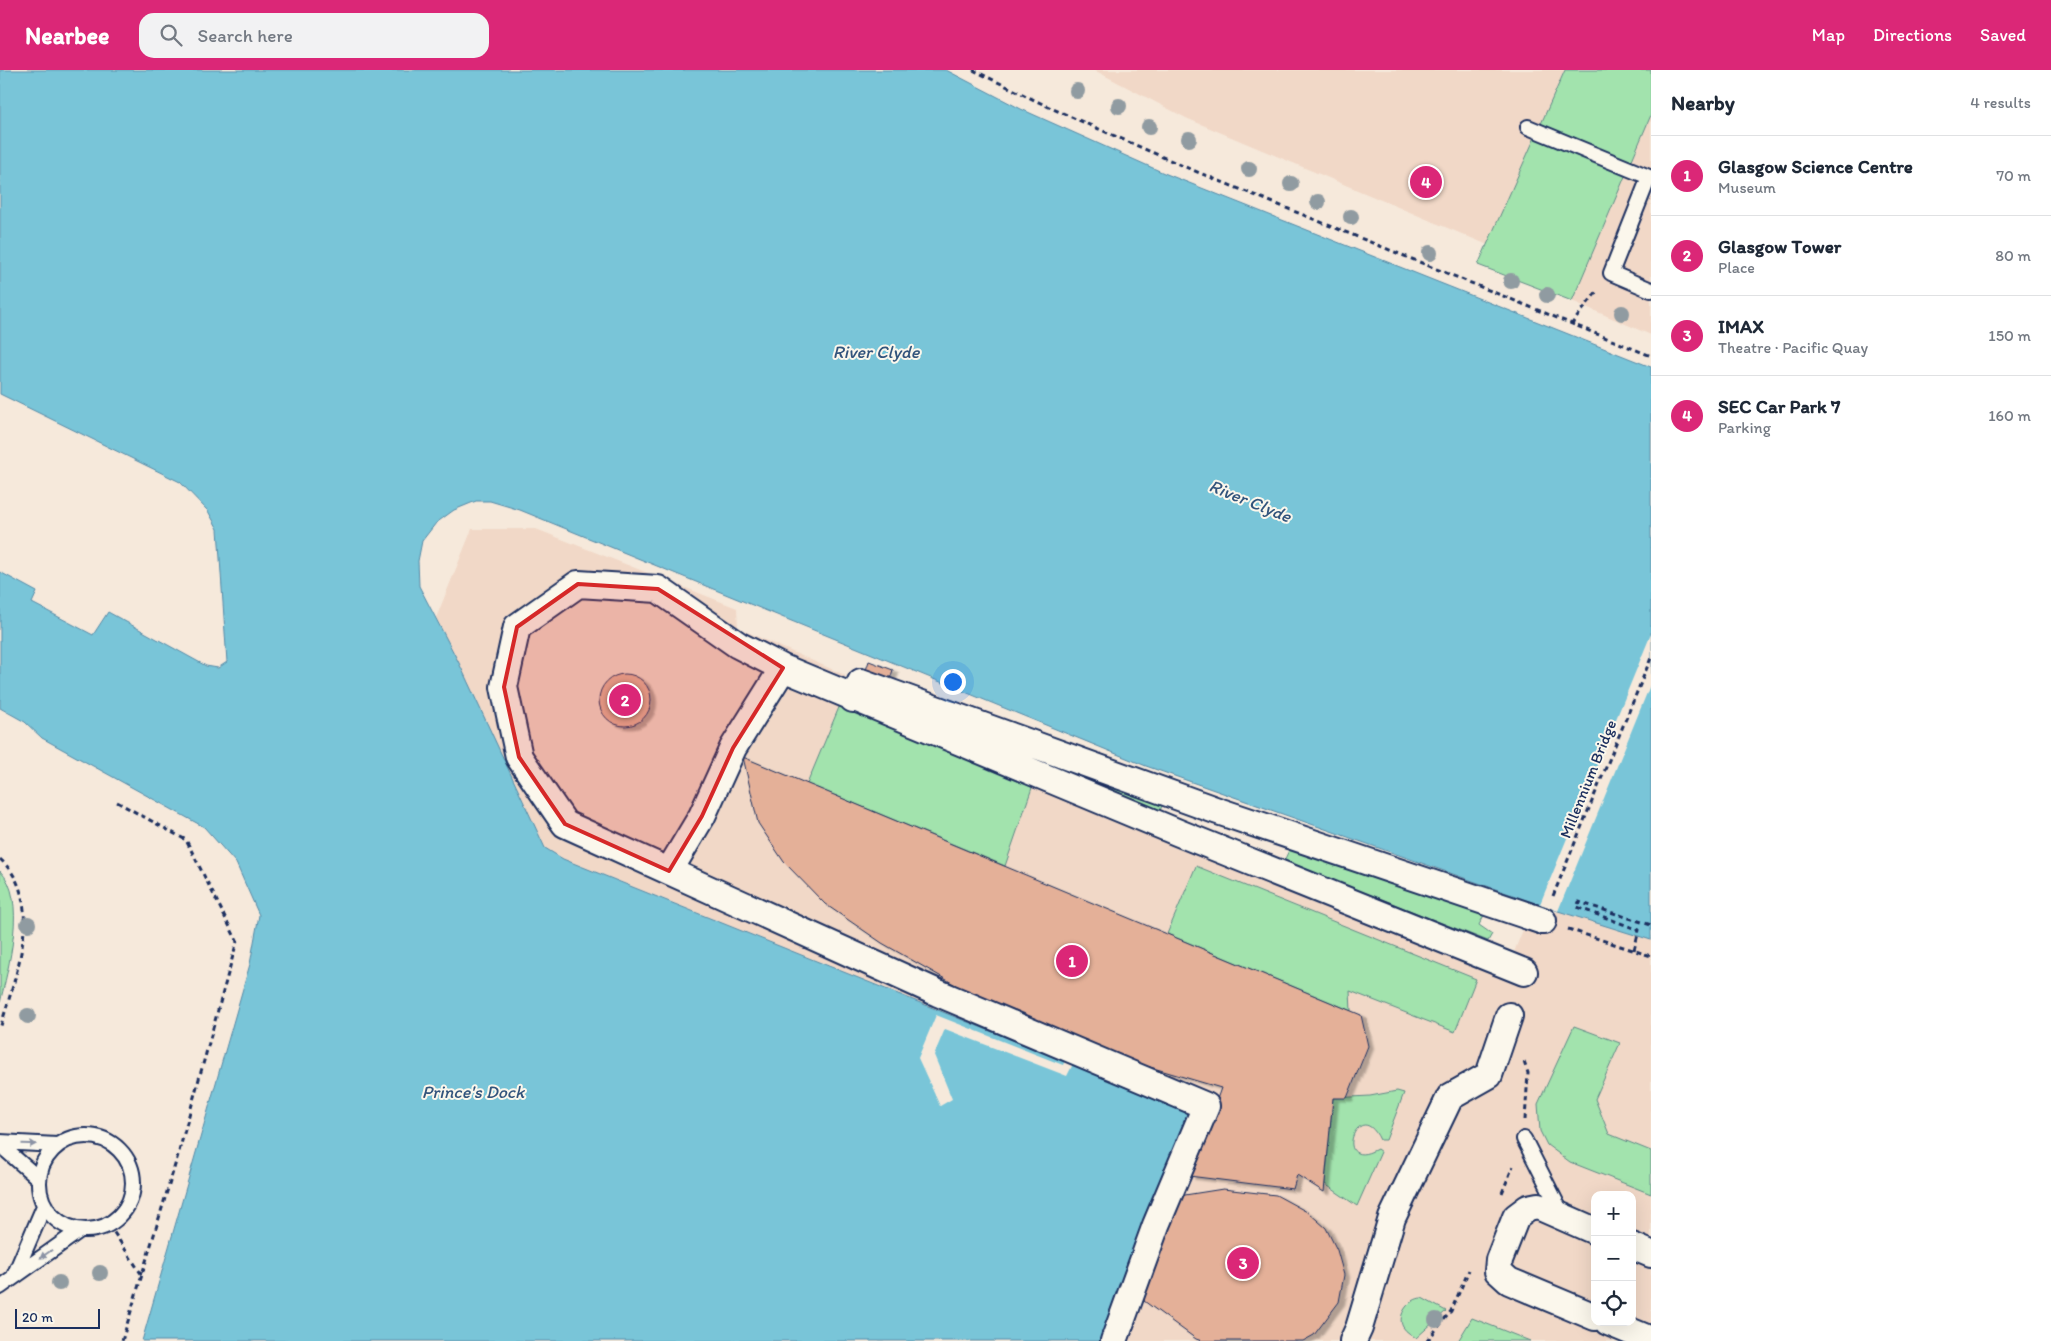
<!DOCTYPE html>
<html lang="en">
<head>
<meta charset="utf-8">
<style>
  :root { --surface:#fff; --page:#f2f2f3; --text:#1f2937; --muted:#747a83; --line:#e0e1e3; --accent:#db2777 }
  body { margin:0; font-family:Itim,sans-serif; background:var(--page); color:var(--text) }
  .controls { position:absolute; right:15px; bottom:15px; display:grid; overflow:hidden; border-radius:10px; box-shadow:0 5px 20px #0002 }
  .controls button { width:45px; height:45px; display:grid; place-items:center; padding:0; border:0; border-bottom:1px solid var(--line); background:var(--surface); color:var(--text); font:25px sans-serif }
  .scale { position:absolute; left:15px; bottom:12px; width:85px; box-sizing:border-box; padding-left:5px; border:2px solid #1b2f5e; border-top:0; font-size:14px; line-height:18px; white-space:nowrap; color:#1b2f5e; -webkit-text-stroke:4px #fbf7ec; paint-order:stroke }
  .you { position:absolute; left:952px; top:611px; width:18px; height:18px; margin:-12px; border:4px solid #fff; border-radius:50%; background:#1a73e8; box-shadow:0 0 0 8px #1a73e833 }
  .badge { display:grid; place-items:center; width:32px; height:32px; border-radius:50%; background:var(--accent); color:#fff; font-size:16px; font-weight:700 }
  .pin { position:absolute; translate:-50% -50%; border:2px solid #fff; box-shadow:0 1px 5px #0006 }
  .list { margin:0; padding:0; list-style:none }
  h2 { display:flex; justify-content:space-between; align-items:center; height:65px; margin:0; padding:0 20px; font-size:21px }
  h2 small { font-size:16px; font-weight:400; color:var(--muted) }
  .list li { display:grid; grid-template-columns:32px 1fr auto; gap:15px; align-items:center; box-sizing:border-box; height:80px; padding:0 20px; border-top:1px solid var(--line) }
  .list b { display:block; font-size:19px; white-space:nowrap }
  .list p { margin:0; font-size:16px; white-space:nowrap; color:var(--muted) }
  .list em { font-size:16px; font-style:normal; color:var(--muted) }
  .icon { flex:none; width:28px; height:28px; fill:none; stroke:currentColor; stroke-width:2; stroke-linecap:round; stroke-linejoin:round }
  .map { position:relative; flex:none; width:1651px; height:1271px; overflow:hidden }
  header { display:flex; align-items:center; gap:30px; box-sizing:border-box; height:70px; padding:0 25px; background:var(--accent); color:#fff }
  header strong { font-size:24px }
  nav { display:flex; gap:28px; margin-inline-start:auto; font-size:18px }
  .search { width:350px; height:45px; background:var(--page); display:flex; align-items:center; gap:12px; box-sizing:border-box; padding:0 18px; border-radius:15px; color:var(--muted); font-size:19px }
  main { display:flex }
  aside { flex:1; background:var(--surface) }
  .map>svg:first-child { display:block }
</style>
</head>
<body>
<header>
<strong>Nearbee</strong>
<div class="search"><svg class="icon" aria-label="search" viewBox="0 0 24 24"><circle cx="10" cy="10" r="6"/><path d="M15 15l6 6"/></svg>Search here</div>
<nav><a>Map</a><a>Directions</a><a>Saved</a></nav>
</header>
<main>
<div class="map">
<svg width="1651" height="1271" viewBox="0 0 1651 1271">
  <defs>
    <filter id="shadow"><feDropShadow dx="5.5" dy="3" stdDeviation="1" flood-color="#0004"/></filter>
  </defs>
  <rect width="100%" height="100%" fill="#f6e9db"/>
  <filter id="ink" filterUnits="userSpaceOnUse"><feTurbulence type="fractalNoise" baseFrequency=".02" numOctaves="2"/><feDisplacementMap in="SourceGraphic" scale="10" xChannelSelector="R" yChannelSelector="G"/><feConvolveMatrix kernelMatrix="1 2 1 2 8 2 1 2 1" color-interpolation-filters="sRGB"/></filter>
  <g filter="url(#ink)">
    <path fill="#f1d8c7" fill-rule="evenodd" d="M 1094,0 L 1565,0 L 1488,175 L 1186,48 Z
      M 1651,45 L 1651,265 L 1572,231 Z
      M 472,459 L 536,459 L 737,538 L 738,558 L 845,605 L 840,635 L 1491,895 L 1514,882 L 1525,855 L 1558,841 L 1651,870 L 1651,1271 L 1108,1271 L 1196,1044 L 563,789 L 545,778 L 436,548 ZM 1595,1125 L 1632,1125 L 1632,1252 L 1595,1252 Z"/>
    <path fill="#a2e3ad" stroke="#5e8986" d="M 1565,0 L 1651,0 L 1651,45 L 1572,231 L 1478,195 Z
      M 840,635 L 1034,712 L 1005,796 L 807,714 Z
      M 1074,694 L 1164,730 L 1160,741 L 1070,705 Z
      M 1291,776 L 1486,841 L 1479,855 L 1492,864 L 1488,871 L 1284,791 Z
      M 1196,796 L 1476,909 L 1455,962 L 1350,921 L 1351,941 L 1167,864 Z
      M 0,801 C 28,828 8,899 0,933 Z
      M 1574,956 L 1620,973 L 1595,1029 L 1609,1064 L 1651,1081 L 1651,1124 L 1570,1092 L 1547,1075 L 1540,1061 L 1538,1034 Z
      M 1397,1021 L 1404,1023 L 1386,1070 L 1380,1070 C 1358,1023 1331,1104 1377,1079 L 1381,1082 L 1357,1136 L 1325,1114 L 1333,1028 L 1370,1026 Z
      M 1422,1228 L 1446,1241 L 1416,1268 C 1412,1265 1406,1262 1403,1257 C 1396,1245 1410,1228 1422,1228 Z
      M 1472,1248 L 1530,1271 L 1458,1271 Z"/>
    <path fill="#79c5d8" stroke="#5389a7" d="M 0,0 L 946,0 L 1021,39 L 1164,103 L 1651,297 L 1651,870 L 1558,841 L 1146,696 L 520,440 L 490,431 L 476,431 L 454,440 L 436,453 L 422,471 L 418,491 L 419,516 L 459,593 L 545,778 L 563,789 L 1196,1044 L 1108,1271 L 142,1271 L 250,894 L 259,845 L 236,793 L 204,757 L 42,668 L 25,652 L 0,638 L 0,502 L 37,522 L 32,533 L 93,565 L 108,542 L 206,596 L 218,598 L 227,592 L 218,459 L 208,441 L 180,412 L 0,324 Z"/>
    <path fill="#f6e9db" d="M 1651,564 L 1651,613 L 1558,841 L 1540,834 Z
      M 936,945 L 1063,995 L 1065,990 L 1073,994 L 1067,1006 L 945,959 L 934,985 L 952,1029 L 940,1036 L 918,988 Z"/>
    <path fill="#e4b098" stroke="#1b2f5e" filter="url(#shadow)" d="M 869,591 L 893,600 L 890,609 L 866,600 Z
      M599 630a26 26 0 1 1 52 0a26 26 0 1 1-52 0Z
      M 743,687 L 1361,945 L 1368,976 L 1347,1028 L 1333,1028 L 1324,1122 L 1297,1105 L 1293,1119 L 1189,1106 L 1221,1018 L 1133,992 L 1010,946 L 882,873 L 825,834 L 784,792 L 758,753 Z
      M 1223,1119 L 1276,1125 L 1309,1143 L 1326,1158 L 1337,1180 L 1344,1205 L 1339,1232 L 1314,1265 L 1303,1271 L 1202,1271 L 1196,1269 L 1144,1231 L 1143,1205 L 1166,1140 L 1185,1125 Z"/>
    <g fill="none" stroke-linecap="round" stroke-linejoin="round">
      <defs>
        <path id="lane" d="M 1528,57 L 1649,107 L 1611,203 L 1651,220
          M39 1113a47 47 0 1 1 94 0a47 47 0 1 1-94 0Z
          M 1524,1069 L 1562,1144
          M 0,1072 L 57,1075
          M 0,1075 L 39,1109
          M 14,1206 L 44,1136
          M 0,1217 L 79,1161"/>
        <path id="street" d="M 783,598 L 738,575 L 658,519 L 578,514 L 517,557 L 504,617 L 519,687 L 565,754 L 938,923 L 1206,1036 L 1156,1155 L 1114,1271
          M 853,629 L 861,612 L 1215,740 L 1543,851
          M 669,801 L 702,746 L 733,678 L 783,598 L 1179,763 L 1524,902
          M 1595,1161 L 1538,1136 L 1528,1138 L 1516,1147 L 1499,1190 L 1498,1201 L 1509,1211 L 1595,1247
          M 1632,1176 L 1651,1184
          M 1608,1252 L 1649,1269
          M 1353,1271 L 1359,1258 L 1392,1148 L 1450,1027 L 1489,1005 L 1509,946"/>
      </defs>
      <use href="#lane" stroke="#1b2f5e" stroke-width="18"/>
      <use href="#street" stroke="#1b2f5e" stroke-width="30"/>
      <path stroke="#1b2f5e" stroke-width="3" stroke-dasharray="5 4" stroke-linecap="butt" d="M 973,0 L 1051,38 L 1190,99 L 1651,286
        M 1571,255 L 1598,220
        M 117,732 L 186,770 L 237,871 L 178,1085 L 122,1271
        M 0,789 C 47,831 14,909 0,959
        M 1553,826 L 1651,588
        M 1568,859 L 1651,886
        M 1634,880 L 1639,860 L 1577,837 L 1579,832 L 1651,855
        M 1524,992 L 1528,1003 L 1525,1050
        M 1502,1123 L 1513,1096
        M 109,1155 L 142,1205
        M 1427,1271 L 1451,1241 L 1469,1200"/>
      <use href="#lane" stroke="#fbf7ec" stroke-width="14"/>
      <use href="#street" stroke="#fbf7ec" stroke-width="26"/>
    </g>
    <g fill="#909ba1">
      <circle cx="1077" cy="21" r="8"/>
      <circle cx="1119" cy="36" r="8"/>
      <circle cx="1149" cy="57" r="8"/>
      <circle cx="1189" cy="69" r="8"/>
      <circle cx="1249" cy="99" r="8"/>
      <circle cx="1291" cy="114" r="8"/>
      <circle cx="1318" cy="132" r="8"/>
      <circle cx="1351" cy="147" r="8"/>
      <circle cx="1430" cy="183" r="8"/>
      <circle cx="1511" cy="211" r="8"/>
      <circle cx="1547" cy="225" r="8"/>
      <circle cx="1622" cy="243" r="8"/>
      <circle cx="28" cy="854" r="8"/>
      <circle cx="28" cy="946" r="8"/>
      <circle cx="100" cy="1203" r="8"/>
      <circle cx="59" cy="1213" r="8"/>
      <circle cx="1436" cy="1250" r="8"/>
    </g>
    <defs><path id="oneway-solid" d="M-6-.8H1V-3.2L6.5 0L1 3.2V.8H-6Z" transform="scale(1.25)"/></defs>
    <g fill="#8b93a5">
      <use href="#oneway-solid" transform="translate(29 1074) rotate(2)"/>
      <use href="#oneway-solid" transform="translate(46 1184) rotate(145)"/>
    </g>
  </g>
  <path fill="#d62828" fill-opacity="0.2" stroke="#d62828" stroke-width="4" stroke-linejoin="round" d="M 578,514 L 658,519 L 783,598 L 733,678 L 702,746 L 669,801 L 565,754 L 519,687 L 504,617 L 517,557 Z"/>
  <g text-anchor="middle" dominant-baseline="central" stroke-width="4" stroke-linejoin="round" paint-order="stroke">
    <g font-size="16" fill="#1b2f5e" stroke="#fbf7ec">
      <text transform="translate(1588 709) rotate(-68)">Millennium Bridge</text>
    </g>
    <g font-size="18" font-style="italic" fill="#32547c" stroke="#fbf7ec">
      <text x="876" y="282">River Clyde</text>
      <text transform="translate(1250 431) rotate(22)">River Clyde</text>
      <text x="473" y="1022">Prince's Dock</text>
    </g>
  </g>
</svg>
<div class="controls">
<button>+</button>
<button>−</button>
<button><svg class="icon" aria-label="locate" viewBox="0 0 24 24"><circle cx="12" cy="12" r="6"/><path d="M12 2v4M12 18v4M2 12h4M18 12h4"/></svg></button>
</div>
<div class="scale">20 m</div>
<div class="you"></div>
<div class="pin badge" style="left:1072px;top:891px">1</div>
<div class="pin badge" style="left:625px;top:630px">2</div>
<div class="pin badge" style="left:1243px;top:1193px">3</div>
<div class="pin badge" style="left:1426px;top:112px">4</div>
</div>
<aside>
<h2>Nearby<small>4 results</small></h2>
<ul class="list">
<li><span class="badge">1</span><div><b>Glasgow Science Centre</b><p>Museum</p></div><em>70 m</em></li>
<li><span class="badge">2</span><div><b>Glasgow Tower</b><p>Place</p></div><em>80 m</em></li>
<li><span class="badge">3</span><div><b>IMAX</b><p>Theatre · Pacific Quay</p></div><em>150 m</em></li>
<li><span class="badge">4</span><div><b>SEC Car Park 7</b><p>Parking</p></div><em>160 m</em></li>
</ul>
</aside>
</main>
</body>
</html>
